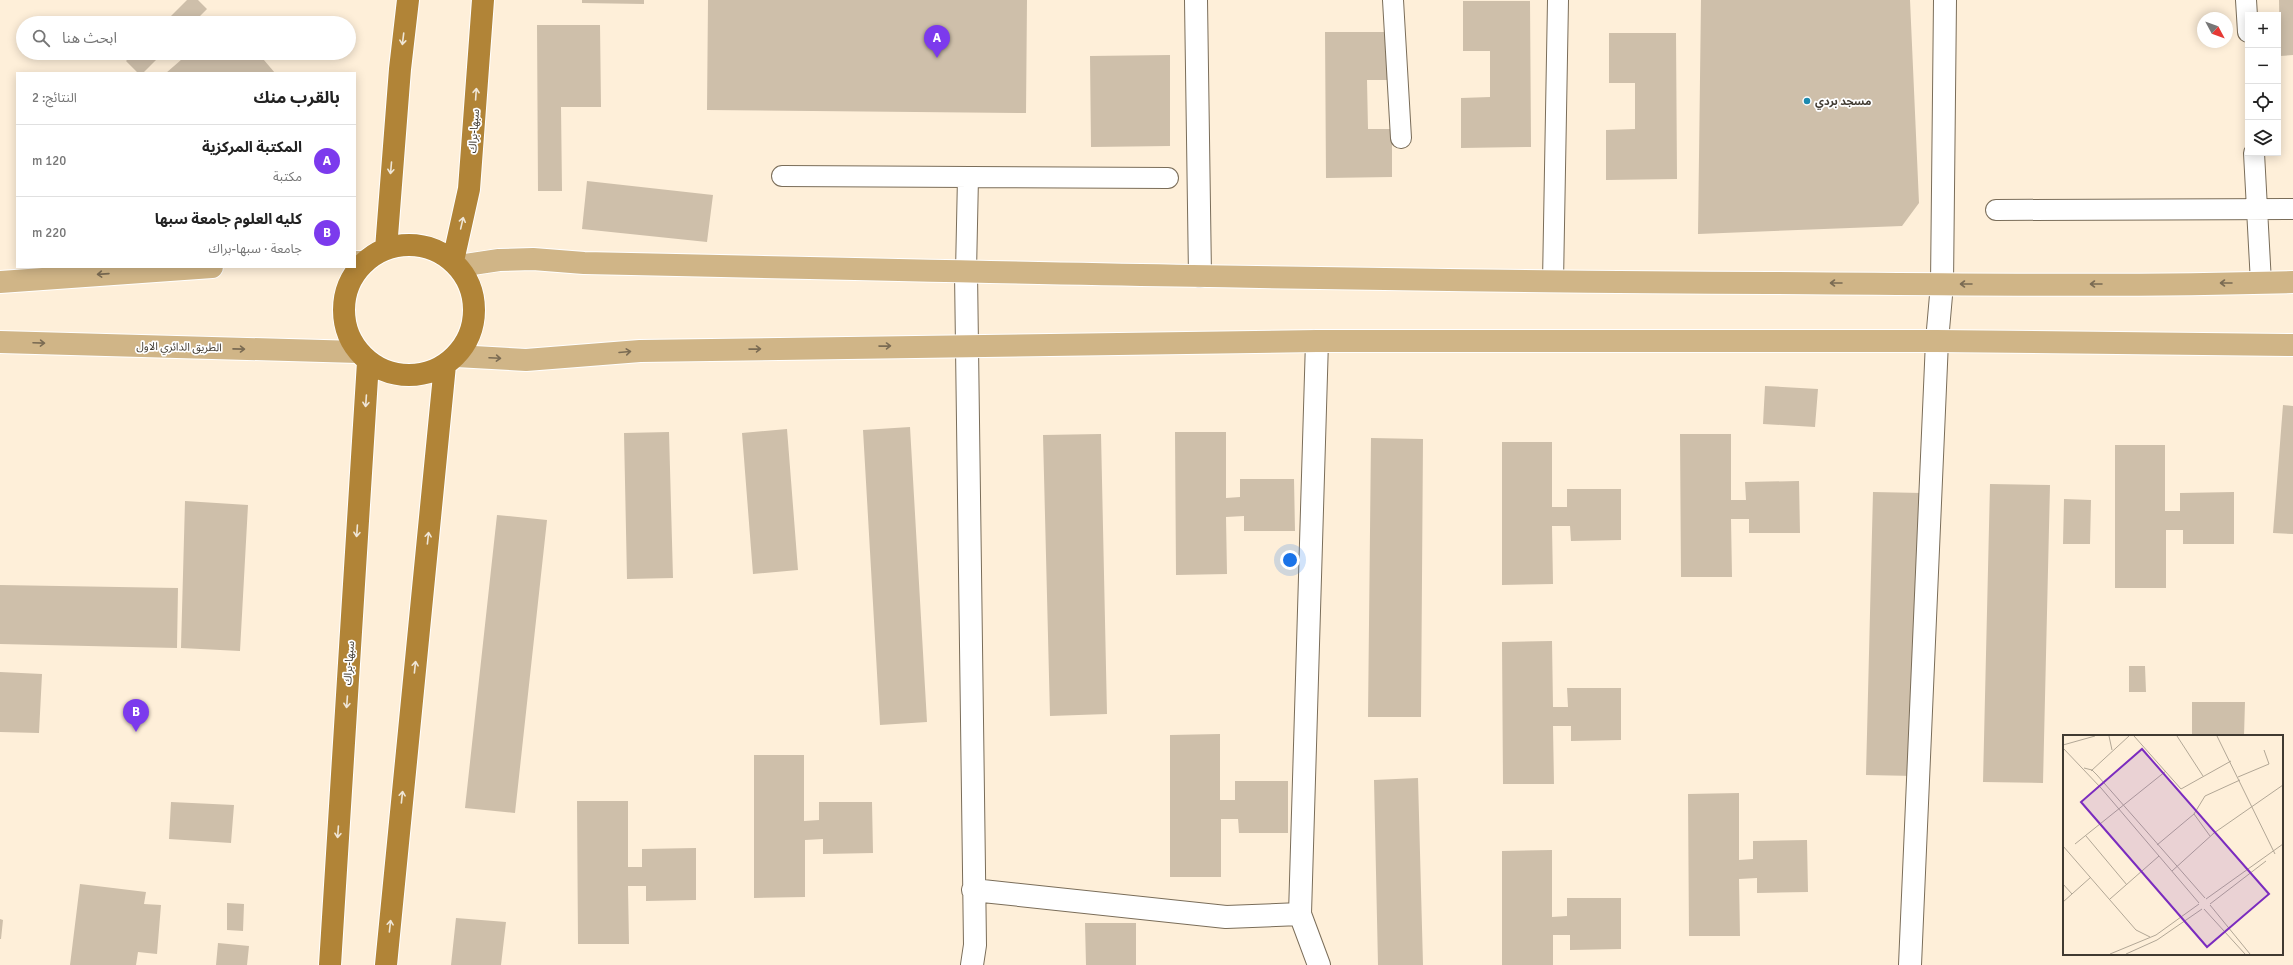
<!DOCTYPE html>
<html lang="ar">
<head>
<meta charset="utf-8">
<style>
  :root { --surface:#fff; --page:#f6f6f6; --text:#222; --muted:#767676; --line:#e0e0e0; --accent:#7c3aed }
  body { margin:0; font-family:Signika,"Noto Sans Arabic",sans-serif; background:var(--page); color:var(--text); direction:rtl }
  .controls { position:absolute; right:12px; top:12px; display:grid; overflow:hidden; border-radius:0px; box-shadow:0 2px 10px #0003 }
  .controls button { width:36px; height:36px; display:grid; place-items:center; padding:0; border:0; border-bottom:1px solid var(--line); background:var(--surface); color:var(--text); font:20px sans-serif }
  .compass { position:absolute; left:2197px; top:12px; width:36px; height:36px; border-radius:50%; background:var(--surface); box-shadow:0 2px 10px #0003; rotate:131deg }
  .you { position:absolute; left:1290px; top:560px; width:14px; height:14px; margin:-10px; border:3px solid #fff; border-radius:50%; background:#1a73e8; box-shadow:0 0 0 6px #1a73e833 }
  .badge { display:grid; place-items:center; width:26px; height:26px; border-radius:50%; background:var(--accent); color:#fff; font-size:13px; font-weight:700 }
  .pin { position:absolute; translate:-50% -33px; filter:drop-shadow(0 1px 2px #0008) }
  .pin::after { content:''; position:absolute; top:21px; width:14px; height:12px; background:inherit; clip-path:polygon(0 0,100% 0,50% 100%) }
  .list { margin:0; padding:0; list-style:none }
  h2 { display:flex; justify-content:space-between; align-items:center; height:52px; margin:0; padding:0 16px; font-size:17px }
  h2 small { font-size:13px; font-weight:400; color:var(--muted) }
  .list li { display:grid; grid-template-columns:26px 1fr auto; gap:12px; align-items:center; box-sizing:border-box; height:72px; padding:0 16px; border-top:1px solid var(--line) }
  .list b { display:block; font-size:15px; white-space:nowrap }
  .list p { margin:0; font-size:13px; white-space:nowrap; color:var(--muted) }
  .list em { font-size:13px; font-style:normal; color:var(--muted) }
  .icon { flex:none; width:22px; height:22px; fill:none; stroke:currentColor; stroke-width:2; stroke-linecap:round; stroke-linejoin:round }
  .map { position:relative; flex:none; width:2293px; height:965px; overflow:hidden; direction:ltr }
  .search { position:absolute; background:var(--surface); box-shadow:0 2px 10px #0003; left:16px; top:16px; width:340px; height:44px; display:flex; align-items:center; gap:10px; box-sizing:border-box; padding:0 14px; border-radius:22px; color:var(--muted); font-size:15px }
  .panel { position:absolute; background:var(--surface); box-shadow:0 2px 10px #0003; left:16px; top:72px; width:340px; height:196px; border-radius:0px; direction:rtl }
  .map>svg:first-child { display:block }
</style>
</head>
<body>
<div class="map">
<svg width="2293" height="965" viewBox="0 0 2293 965">
  <rect width="100%" height="100%" fill="#feefd9"/>
  <path fill="#cebfaa" d="M 187,0 L 198,0 L 207,9 L 193,23 L 164,23 Z
    M 582,0 L 644,0 L 644,4 L 582,3 Z
    M 708,0 L 1027,0 L 1026,113 L 707,110 Z
    M 1701,0 L 1910,0 L 1919,203 L 1902,226 L 1698,234 Z
    M 2279,0 L 2293,0 L 2293,55 L 2280,56 Z
    M 1463,1 L 1530,1 L 1531,147 L 1461,148 L 1461,98 L 1490,97 L 1490,51 L 1463,51 Z
    M 537,25 L 600,25 L 601,107 L 561,107 L 562,191 L 538,191 Z
    M 1325,32 L 1391,32 L 1392,80 L 1367,80 L 1368,129 L 1392,129 L 1392,177 L 1326,178 Z
    M 1609,33 L 1676,33 L 1677,179 L 1606,180 L 1606,130 L 1635,129 L 1635,83 L 1609,83 Z
    M 134,53 L 163,53 L 143,73 L 138,73 L 126,61 Z
    M 189,53 L 258,53 L 275,73 L 166,73 Z
    M 1170,55 L 1170,146 L 1091,147 L 1090,56 Z
    M 587,181 L 713,195 L 707,242 L 582,229 Z
    M 1765,386 L 1818,389 L 1815,427 L 1763,424 Z
    M 2283,405 L 2293,406 L 2293,534 L 2273,533 Z
    M 910,427 L 927,722 L 880,725 L 863,430 Z
    M 787,429 L 798,570 L 753,574 L 742,433 Z
    M 669,432 L 673,578 L 627,579 L 624,433 Z
    M 1175,432 L 1226,432 L 1226,498 L 1240,497 L 1240,479 L 1294,479 L 1295,531 L 1244,531 L 1244,516 L 1226,517 L 1227,574 L 1176,575 Z
    M 1101,434 L 1107,714 L 1050,716 L 1043,435 Z
    M 1680,434 L 1731,434 L 1731,500 L 1746,500 L 1745,482 L 1799,481 L 1800,533 L 1749,533 L 1749,519 L 1731,519 L 1732,577 L 1681,577 Z
    M 1371,438 L 1423,439 L 1421,717 L 1368,717 Z
    M 1502,442 L 1552,442 L 1552,507 L 1567,507 L 1567,489 L 1621,489 L 1621,540 L 1571,541 L 1570,526 L 1552,526 L 1553,584 L 1502,585 Z
    M 2115,445 L 2165,445 L 2165,511 L 2180,511 L 2180,493 L 2234,492 L 2234,544 L 2183,544 L 2183,530 L 2166,530 L 2166,588 L 2115,588 Z
    M 1990,484 L 2050,485 L 2043,783 L 1983,782 Z
    M 1873,492 L 1922,493 L 1915,776 L 1866,775 Z
    M 2064,499 L 2091,500 L 2090,544 L 2063,544 Z
    M 185,501 L 248,505 L 240,651 L 181,648 Z
    M 497,515 L 547,520 L 515,813 L 465,808 Z
    M 0,585 L 178,588 L 177,648 L 0,644 Z
    M 1552,641 L 1553,707 L 1568,707 L 1567,688 L 1621,688 L 1621,740 L 1571,741 L 1571,726 L 1553,726 L 1554,784 L 1503,784 L 1502,642 Z
    M 2129,666 L 2145,666 L 2146,692 L 2129,692 Z
    M 0,672 L 42,674 L 39,733 L 0,732 Z
    M 2192,702 L 2245,702 L 2244,736 L 2192,736 Z
    M 1220,734 L 1220,800 L 1235,800 L 1235,781 L 1288,781 L 1288,833 L 1239,833 L 1238,819 L 1221,819 L 1221,877 L 1170,877 L 1170,735 Z
    M 754,755 L 804,755 L 804,821 L 819,820 L 819,802 L 872,802 L 873,853 L 823,854 L 823,839 L 805,840 L 805,897 L 754,898 Z
    M 1418,778 L 1423,965 L 1378,965 L 1374,780 Z
    M 1739,793 L 1739,860 L 1753,859 L 1753,841 L 1807,840 L 1808,892 L 1757,893 L 1757,878 L 1739,879 L 1740,936 L 1689,936 L 1688,794 Z
    M 577,801 L 628,801 L 628,867 L 642,867 L 642,849 L 696,848 L 696,900 L 646,901 L 646,886 L 628,886 L 629,944 L 578,944 Z
    M 171,802 L 234,805 L 231,843 L 169,839 Z
    M 1552,850 L 1552,917 L 1567,916 L 1567,898 L 1621,898 L 1621,949 L 1570,950 L 1570,935 L 1553,935 L 1553,965 L 1502,965 L 1502,851 Z
    M 80,884 L 146,892 L 144,904 L 161,905 L 157,954 L 138,952 L 136,965 L 70,965 Z
    M 227,903 L 244,904 L 243,931 L 227,930 Z
    M 456,918 L 506,922 L 501,965 L 451,965 Z
    M 0,919 L 3,920 L 1,939 L 0,939 Z
    M 1085,923 L 1136,923 L 1136,965 L 1086,965 Z
    M 218,943 L 249,946 L 247,965 L 216,965 Z"/>
  <g fill="none" stroke-linecap="round" stroke-linejoin="round">
    <defs>
      <path id="lane" d="M 1393,0 L 1401,138
        M 2246,0 L 2248,32
        M 2254,153 L 2261,283
        M 782,176 L 1168,178
        M 1996,210 L 2293,209
        M 966,272 L 968,177
        M 1553,282 L 1558,0"/>
      <path id="street" d="M 1196,0 L 1200,276
        M 966,272 L 975,945 L 972,965
        M 973,890 L 1226,917 L 1300,914 L 1317,341
        M 1300,914 L 1319,965
        M 1910,965 L 1937,341 L 1942,284 L 1945,0"/>
      <path id="primary" d="M 355,262 L 365,262
        M 459,266 L 499,260 L 533,259 L 584,263 C 979,272 1374,281 1769,283 C 1944,284 2119,287 2293,282
        M 0,282 L 212,267
        M 0,342 L 358,352
        M 456,356 L 526,360 L 640,351 L 1317,341 L 1937,341 L 2293,345"/>
      <path id="highway" d="M344 310a65 65 0 1 1 130 0a65 65 0 1 1-130 0Z
        M 386,249 L 400,69 L 408,0
        M 453,261 L 469,189 L 483,0
        M 330,965 L 368,362
        M 386,965 L 445,365"/>
    </defs>
    <use href="#lane" stroke="#7a6d59" stroke-width="22"/>
    <use href="#street" stroke="#7a6d59" stroke-width="24"/>
    <use href="#primary" stroke="#fff" stroke-width="24"/>
    <use href="#highway" stroke="#fff" stroke-width="24"/>
    <use href="#lane" stroke="#fff" stroke-width="20"/>
    <use href="#street" stroke="#fff" stroke-width="22"/>
    <use href="#primary" stroke="#d0b587" stroke-width="22"/>
    <use href="#highway" stroke="#b18437" stroke-width="22"/>
  </g>
  <defs><path id="oneway-shaft" d="M-6 0H5M1.5-3L5.5 0L1.5 3" fill="none" stroke-width="1.6" stroke-linecap="round" stroke-linejoin="round"/></defs>
  <g stroke="#efe6d7">
    <use href="#oneway-shaft" transform="translate(403 39) rotate(97)"/>
    <use href="#oneway-shaft" transform="translate(476 94) rotate(-86)"/>
    <use href="#oneway-shaft" transform="translate(391 168) rotate(95)"/>
    <use href="#oneway-shaft" transform="translate(462 223) rotate(-77)"/>
    <use href="#oneway-shaft" transform="translate(366 401) rotate(94)"/>
    <use href="#oneway-shaft" transform="translate(357 531) rotate(94)"/>
    <use href="#oneway-shaft" transform="translate(428 538) rotate(-84)"/>
    <use href="#oneway-shaft" transform="translate(415 667) rotate(-84)"/>
    <use href="#oneway-shaft" transform="translate(347 702) rotate(94)"/>
    <use href="#oneway-shaft" transform="translate(402 797) rotate(-84)"/>
    <use href="#oneway-shaft" transform="translate(338 832) rotate(94)"/>
    <use href="#oneway-shaft" transform="translate(390 926) rotate(-84)"/>
  </g>
  <g stroke="#7a6b53">
    <use href="#oneway-shaft" transform="translate(103 274) rotate(176)"/>
    <use href="#oneway-shaft" transform="translate(1836 283) rotate(-180)"/>
    <use href="#oneway-shaft" transform="translate(2226 283) rotate(180)"/>
    <use href="#oneway-shaft" transform="translate(1966 284) rotate(180)"/>
    <use href="#oneway-shaft" transform="translate(2096 284) rotate(180)"/>
    <use href="#oneway-shaft" transform="translate(39 343) rotate(2)"/>
    <use href="#oneway-shaft" transform="translate(885 346) rotate(-1)"/>
    <use href="#oneway-shaft" transform="translate(239 349) rotate(1)"/>
    <use href="#oneway-shaft" transform="translate(755 349) rotate(-1)"/>
    <use href="#oneway-shaft" transform="translate(625 352) rotate(-5)"/>
    <use href="#oneway-shaft" transform="translate(495 358) rotate(3)"/>
  </g>
  <circle fill="#1c8ab0" stroke="#fff" stroke-width="1.5" cx="1807" cy="101" r="4"/>
  <g text-anchor="middle" dominant-baseline="central" stroke-width="3.5" stroke-linejoin="round" paint-order="stroke">
    <g font-size="11" font-weight="bold" fill="#403a31" stroke="#fff" text-anchor="start">
      <text x="1815" y="101">مسجد بردي</text>
    </g>
    <g font-size="11" fill="#403a31" stroke="#fff">
      <text transform="translate(474 131) rotate(-86)">سبها-براك</text>
      <text transform="translate(179 347) rotate(1)">الطريق الدائري الاول</text>
      <text transform="translate(349 663) rotate(-86)">سبها-براك</text>
    </g>
  </g>
  <g transform="translate(2063 735)">
    <rect width="220" height="220" fill="#feefd9"/>
    <path fill="none" stroke="#b2a796" stroke-width="1" d="M 46,1 L 49,15M 71,1 L 118,54 L 168,26M 114,1 L 140,41M 154,1 L 212,119M 0,10 L 32,1M 0,13 L 38,53 L 136,168M 21,33 L 29,35 L 34,40 L 142,163M 28,36 L 66,1M 175,42 L 206,29 L 201,15M 131,79 L 142,61 L 177,45M 23,101 L 64,150M 12,109 L 103,36M 94,110 L 131,79 L 147,101M 0,111 L 73,195 L 87,202M 109,136 L 151,98 L 220,50M 0,149 L 9,159M 47,164 L 96,121M 143,164 L 220,109M 0,167 L 28,142M 147,169 L 203,126M 147,170 L 187,219M 141,174 L 182,219M 47,219 L 93,200 L 136,169M 63,219 L 94,205 L 139,174"/>
    <path fill="#7b2cbf" fill-opacity="0.15" stroke="#7b2cbf" stroke-width="2" d="M 79,14 L 206,159 L 144,212 L 18,67 Z"/>
    <rect width="220" height="220" fill="none" stroke="#403a31" stroke-width="2"/>
  </g>
</svg>
<div class="controls">
<button>+</button>
<button>−</button>
<button><svg class="icon" aria-label="locate" viewBox="0 0 24 24"><circle cx="12" cy="12" r="6"/><path d="M12 2v4M12 18v4M2 12h4M18 12h4"/></svg></button>
<button><svg class="icon" aria-label="layers" viewBox="0 0 24 24"><path d="M12 4l9 5-9 5-9-5zM3 14l9 5 9-5"/></svg></button>
</div>
<svg class="compass" viewBox="-18 -18 36 36"><path d="M0-13l5 13h-10z" fill="#e53935"/><path d="M0 13l5-13h-10z" fill="#767676"/></svg>
<div class="you"></div>
<div class="pin badge" style="left:937px;top:58px">A</div>
<div class="pin badge" style="left:136px;top:732px">B</div>
<div class="search"><svg class="icon" aria-label="search" viewBox="0 0 24 24"><circle cx="10" cy="10" r="6"/><path d="M15 15l6 6"/></svg>ابحث هنا</div>
<section class="panel">
<h2>بالقرب منك<small>النتائج: 2</small></h2>
<ul class="list">
<li><span class="badge">A</span><div><b>المكتبة المركزية</b><p>مكتبة</p></div><em>120 m</em></li>
<li><span class="badge">B</span><div><b>كليه العلوم جامعة سبها</b><p>جامعة · سبها-براك</p></div><em>220 m</em></li>
</ul>
</section>
</div>
</body>
</html>
